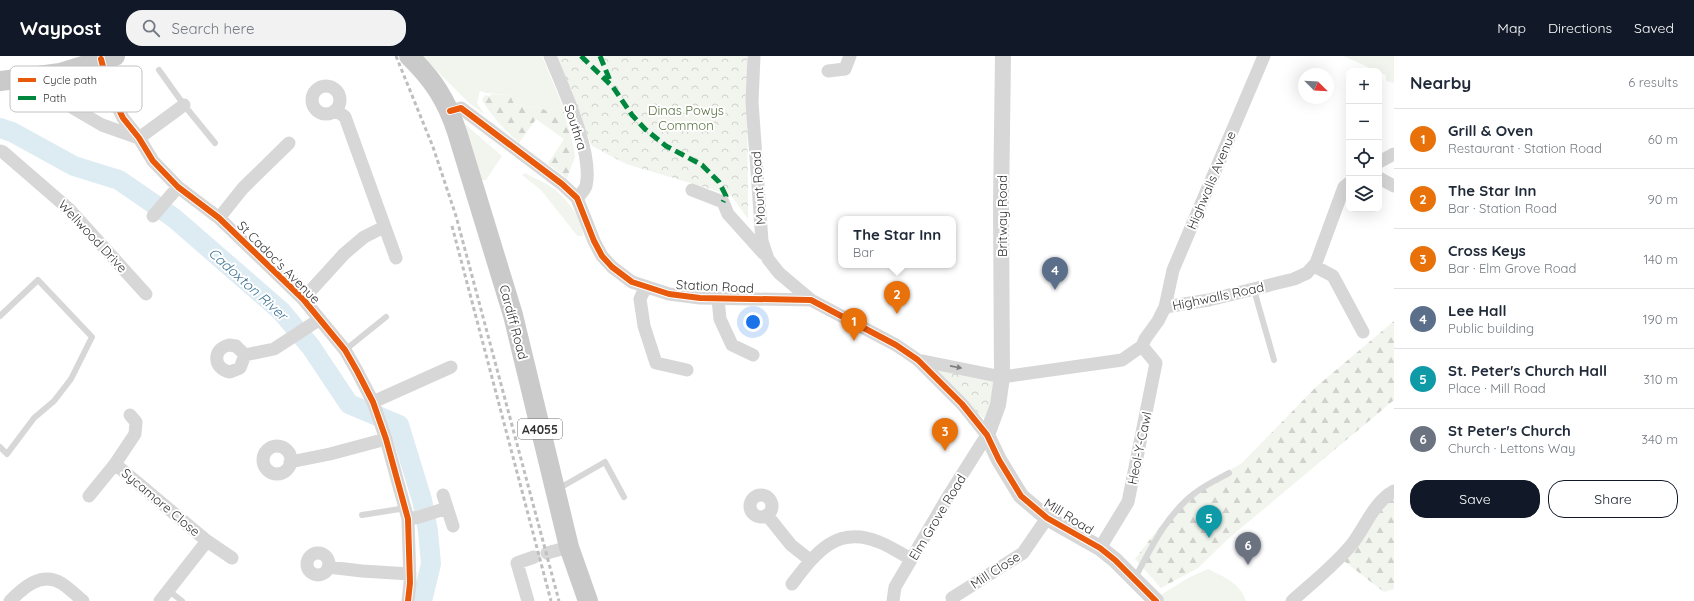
<!DOCTYPE html>
<html lang="en">
<head>
<meta charset="utf-8">
<style>
  :root { --surface:#fff; --page:#f2f2f3; --text:#1f2937; --muted:#747a83; --line:#e0e1e3; --accent:#111827 }
  body { margin:0; font-family:Quicksand,sans-serif; background:var(--page); color:var(--text) }
  .controls { position:absolute; right:12px; top:12px; display:grid; overflow:hidden; border-radius:8px; box-shadow:0 4px 16px #0002 }
  .controls button { width:36px; height:36px; display:grid; place-items:center; padding:0; border:0; border-bottom:1px solid var(--line); background:var(--surface); color:var(--text); font:20px sans-serif }
  .compass { position:absolute; left:1298px; top:12px; width:36px; height:36px; border-radius:50%; background:var(--surface); box-shadow:0 4px 16px #0002; rotate:114deg }
  .you { position:absolute; left:753px; top:266px; width:14px; height:14px; margin:-10px; border:3px solid #fff; border-radius:50%; background:#1a73e8; box-shadow:0 0 0 6px #1a73e833 }
  .badge { display:grid; place-items:center; width:26px; height:26px; border-radius:50%; background:var(--accent); color:#fff; font-size:13px; font-weight:700 }
  .pin { position:absolute; translate:-50% -33px; filter:drop-shadow(0 1px 2px #0008) }
  .pin::after { content:''; position:absolute; top:21px; width:14px; height:12px; background:inherit; clip-path:polygon(0 0,100% 0,50% 100%) }
  .popup { position:absolute; left:838px; top:160px; width:118px; height:52px; box-sizing:border-box; display:grid; place-content:center; border-radius:8px; background:var(--surface); filter:drop-shadow(0 1px 3px #0005); font-size:13px; white-space:nowrap; color:var(--muted) }
  .popup b { font-size:15px; color:var(--text) }
  .popup::after { content:''; position:absolute; left:50%; top:100%; margin-left:-8px; border:8px solid transparent; border-top-color:var(--surface) }
  .list { margin:0; padding:0; list-style:none }
  h2 { display:flex; justify-content:space-between; align-items:center; height:52px; margin:0; padding:0 16px; font-size:17px }
  h2 small { font-size:13px; font-weight:400; color:var(--muted) }
  .list li { display:grid; grid-template-columns:26px 1fr auto; gap:12px; align-items:center; box-sizing:border-box; height:60px; padding:0 16px; border-top:1px solid var(--line) }
  .list b { display:block; font-size:15px; white-space:nowrap }
  .list p { margin:0; font-size:13px; white-space:nowrap; color:var(--muted) }
  .list em { font-size:13px; font-style:normal; color:var(--muted) }
  .actions { display:flex; gap:8px; padding:12px 16px }
  .actions a { flex:1; padding:9px 0; border:1px solid var(--accent); border-radius:16px; text-align:center; font-size:14px; color:var(--accent) }
  .actions .main { background:var(--accent); color:#fff }
  .icon { flex:none; width:22px; height:22px; fill:none; stroke:currentColor; stroke-width:2; stroke-linecap:round; stroke-linejoin:round }
  .map { position:relative; flex:none; width:1394px; height:545px; overflow:hidden }
  header { display:flex; align-items:center; gap:24px; box-sizing:border-box; height:56px; padding:0 20px; background:var(--accent); color:#fff }
  header strong { font-size:19px }
  nav { display:flex; gap:22px; margin-inline-start:auto; font-size:14px }
  .search { width:280px; height:36px; background:var(--page); display:flex; align-items:center; gap:10px; box-sizing:border-box; padding:0 14px; border-radius:16px; color:var(--muted); font-size:15px }
  main { display:flex }
  aside { flex:1; background:var(--surface) }
  .map>svg:first-child { display:block }
</style>
</head>
<body>
<header>
<strong>Waypost</strong>
<div class="search"><svg class="icon" aria-label="search" viewBox="0 0 24 24"><circle cx="10" cy="10" r="6"/><path d="M15 15l6 6"/></svg>Search here</div>
<nav><a>Map</a><a>Directions</a><a>Saved</a></nav>
</header>
<main>
<div class="map">
<svg width="1394" height="545" viewBox="0 0 1394 545">
  <defs>
    <pattern id="forest-firs" width="22" height="20" patternUnits="userSpaceOnUse"><rect width="22" height="20" fill="#f1f5ed"/><path d="M5 1l3.5 6h-7zM16 11l3.5 6h-7z" fill="#cfd2cc"/></pattern>
    <pattern id="park-crowns" width="20" height="18" patternUnits="userSpaceOnUse"><rect width="20" height="18" fill="#f1f5ed"/><path d="M2 6a3 3 0 1 1 6 0M12 15a3 3 0 1 1 6 0" fill="none" stroke="#cfd2cc"/></pattern>
  </defs>
  <rect width="100%" height="100%" fill="#fff"/>
  <path fill="#f1f5ed" d="M 422,0 L 542,0 L 564,53 L 551,57 L 543,53 L 514,48 L 510,39 L 486,37 L 480,35 L 477,47 L 484,58 L 468,46 Z
    M 1343,0 L 1394,0 L 1394,27 L 1386,25 L 1386,19 Z
    M 466,69 L 502,100 L 486,124 L 482,124 L 480,121 L 464,70 Z
    M 525,117 C 530,120 535,122 541,125 C 560,134 582,158 583,180 L 578,180 L 575,177 L 541,134 L 522,119 Z
    M 1208,513 C 1224,521 1240,527 1246,545 L 1156,545 L 1154,543 L 1190,521 Z"/>
  <path fill="url(#forest-firs)" d="M 492,38 L 510,39 L 514,48 L 543,53 L 551,57 L 563,53 L 574,92 L 575,101 L 567,122 L 548,108 L 564,83 L 536,63 L 519,87 C 505,74 492,61 482,44 L 485,39 L 489,40 Z
    M 1394,265 L 1394,344 L 1228,483 L 1198,512 L 1161,532 L 1135,503 L 1168,460 L 1193,435 L 1242,407 L 1316,331 Z
    M 1394,440 L 1394,533 L 1384,536 L 1344,505 L 1374,460 Z"/>
  <path fill="url(#park-crowns)" d="M 554,0 L 747,0 L 748,163 L 731,139 L 626,108 L 592,90 Z
    M 935,312 L 995,325 L 993,343 L 985,364 Z"/>
  <g fill="none" stroke-linecap="round" stroke-linejoin="round">
    <path stroke="#ddebf3" stroke-width="20" d="M 0,72 L 12,76 L 74,110 L 119,124 L 174,162 L 281,255 L 311,291 L 349,348 L 399,369 L 422,444 L 428,475 L 431,508 L 422,545"/>
    <path stroke="#d7d7d7" stroke-width="6" d="M 159,14 L 184,49 L 215,87
      M 1254,234 L 1274,304
      M 0,260 L 38,224 L 92,281 L 71,323 L 54,345 L 34,362 L 7,398 L 0,391
      M 345,294 L 386,261
      M 558,433 L 605,406 L 624,441
      M 362,459 L 406,452
      M 1135,522 C 1151,492 1167,458 1195,437 C 1205,429 1218,423 1229,417
      M 168,534 L 182,545"/>
    <path stroke="#d7d7d7" stroke-width="13" d="M 550,0 C 563,32 594,97 586,130 C 584,135 580,139 577,142
      M 754,0 L 752,46 L 762,185 L 768,203 L 779,217 L 811,244
      M 101,3 L 109,33 L 123,62 L 139,82 L 153,105 L 178,131 L 219,162 L 303,243 L 345,294 L 357,315 L 373,346 L 386,383 L 408,463 L 410,527 L 408,545
      M 828,15 L 845,13 L 850,0
      M312 44a14 14 0 1 1 28 0a14 14 0 1 1-28 0Z
      M 73,52 L 102,69 L 139,82 L 184,49
      M 336,54 L 345,61 L 396,202
      M 450,55 L 461,52 L 562,128 L 577,142 L 594,185 L 602,200 L 612,211 L 632,226 L 669,238 L 700,242 L 811,244 L 896,289 L 918,304 L 962,348 L 987,379 L 946,444 L 895,531 L 893,545
      M 0,95 L 3,96 L 70,154 L 146,238
      M 1379,106 L 1394,98
      M 1379,122 L 1394,130
      M 692,134 L 723,146 L 728,158 L 764,198
      M 153,160 L 178,131
      M 219,162 L 243,132 L 289,87
      M 1314,210 L 1333,220 L 1363,276
      M 645,232 L 640,243 L 644,270 L 656,307 L 687,314
      M 303,243 L 344,198 L 364,181 L 384,171
      M 718,243 L 720,263 L 732,289 L 753,299
      M 1165,251 L 1209,244 L 1294,223 L 1307,217 L 1316,207 L 1344,131 L 1349,127
      M 229,289 L 236,290 L 245,299 L 240,312 L 230,316 C 213,313 212,293 229,289 Z
      M 245,299 L 274,293 L 320,263
      M 918,304 L 1002,321 L 1122,304 L 1142,290 L 1145,283 L 1158,265 L 1165,251 L 1173,214 L 1264,0
      M 373,346 L 451,311
      M263 404a14 14 0 1 1 28 0a14 14 0 1 1-28 0Z
      M 290,406 L 330,398 L 386,383
      M 115,408 L 207,485 L 160,545
      M750 450a11 11 0 1 1 22 0a11 11 0 1 1-22 0Z
      M 443,439 L 453,470
      M 89,440 L 115,408 L 135,378 L 136,366 L 130,359
      M 767,459 L 791,489 L 810,504
      M 408,463 L 419,461 L 447,452
      M 207,485 L 232,502
      M 1100,492 L 1128,446 L 1156,307 L 1142,290
      M 547,497 L 569,491
      M307 508a11 11 0 1 1 22 0a11 11 0 1 1-22 0Z
      M 328,511 L 362,515 L 410,518
      M 792,528 C 815,498 836,468 879,486 C 890,490 901,498 911,503
      M 952,542 L 1023,497 L 1047,462
      M 10,545 C 23,532 41,515 61,527 C 69,532 76,539 83,545
      M 528,545 L 517,507 L 534,501
      M 1292,545 C 1312,527 1335,509 1352,488 C 1366,470 1373,447 1394,435"/>
    <path stroke="#d7d7d7" stroke-width="16" d="M 1003,0 L 1001,150 L 1002,321 L 998,349 L 987,379 L 999,404 L 1021,440 L 1047,462 L 1100,492 L 1115,504 L 1156,545"/>
    <path stroke="#cacaca" stroke-width="20" d="M 409,0 C 433,23 447,45 457,76 L 513,259 L 569,491 L 588,545
      M 0,25 L 60,17 L 115,0"/>
    <path stroke="#bebebe" stroke-width="3" stroke-dasharray="4 3" stroke-linecap="butt" d="M 396,0 L 433,91 L 456,160 L 559,545
      M 452,170 L 551,545"/>
    <path stroke="#00873e" stroke-width="5" stroke-dasharray="10 5" stroke-linecap="butt" d="M 581,0 L 613,31 L 632,59 L 645,73 L 666,90 L 702,109 L 719,126 L 726,140 L 723,146
      M 600,0 L 611,27"/>
    <defs>
      <path id="cycleway" d="M 101,3 L 109,33 L 123,62 L 139,82 L 153,105 L 178,131 L 219,162 L 303,243 L 345,294 L 357,315 L 373,346 L 386,383 L 408,463 L 410,527 L 408,545
        M 450,55 L 461,52 L 562,128 L 577,142 L 594,185 L 602,200 L 612,211 L 632,226 L 669,238 L 700,242 L 811,244 L 896,289 L 918,304 L 962,348 L 987,379 L 999,404 L 1021,440 L 1047,462 L 1100,492 L 1115,504 L 1156,545"/>
    </defs>
    <use href="#cycleway" stroke="#fff" stroke-width="8"/>
    <use href="#cycleway" stroke="#e8590c" stroke-width="6"/>
  </g>
  <defs><path id="oneway-solid" d="M-6-.8H1V-3.2L6.5 0L1 3.2V.8H-6Z"/></defs>
  <use fill="#7d7d7d" href="#oneway-solid" transform="translate(956 311) rotate(11)"/>
  <g text-anchor="middle" dominant-baseline="central" stroke-width="4" stroke-linejoin="round" paint-order="stroke">
    <rect fill="#fff" stroke="#707070" stroke-width="1" x="518" y="363" width="44" height="20" rx="3"/>
    <g font-size="12" font-weight="bold" fill="#333">
      <text x="540" y="373">A4055</text>
    </g>
    <g font-size="13" fill="#56703f" stroke="#fff">
      <text x="686" y="54">Dinas Powys<tspan x="686" dy="15">Common</tspan></text>
    </g>
    <g font-size="13" fill="#333" stroke="#fff">
      <text transform="translate(576 71) rotate(72)">Southra</text>
      <text transform="translate(1211 124) rotate(-67)">Highwalls Avenue</text>
      <text transform="translate(758 132) rotate(-94)">Mount Road</text>
      <text transform="translate(1002 160) rotate(-90)">Britway Road</text>
      <text transform="translate(93 180) rotate(47)">Wellwood Drive</text>
      <text transform="translate(279 206) rotate(45)">St Cadoc's Avenue</text>
      <text transform="translate(715 230) rotate(3)">Station Road</text>
      <text transform="translate(1218 240) rotate(-12)">Highwalls Road</text>
      <text transform="translate(514 266) rotate(75)">Cardiff Road</text>
      <text transform="translate(1139 392) rotate(-78)">Heol-Y-Cawl</text>
      <text transform="translate(161 446) rotate(40)">Sycamore Close</text>
      <text transform="translate(1069 460) rotate(32)">Mill Road</text>
      <text transform="translate(937 461) rotate(-59)">Elm Grove Road</text>
      <text transform="translate(995 514) rotate(-33)">Mill Close</text>
    </g>
    <g font-size="14" font-style="italic" fill="#3f7597" stroke="#fff">
      <text transform="translate(248 228) rotate(42)">Cadoxton River</text>
    </g>
  </g>
  <rect x="10" y="10" width="132" height="46" rx="6" fill="#fff" stroke="#c2c2c2" stroke-width="1"/>
  <rect x="18" y="22" width="18" height="4" fill="#e8590c"/>
  <rect x="18" y="40" width="18" height="4" fill="#00873e"/>
  <g font-size="11" fill="#333">
    <text x="43" y="28">Cycle path</text>
    <text x="43" y="46">Path</text>
  </g>
</svg>
<div class="controls">
<button>+</button>
<button>−</button>
<button><svg class="icon" aria-label="locate" viewBox="0 0 24 24"><circle cx="12" cy="12" r="6"/><path d="M12 2v4M12 18v4M2 12h4M18 12h4"/></svg></button>
<button><svg class="icon" aria-label="layers" viewBox="0 0 24 24"><path d="M12 4l9 5-9 5-9-5zM3 14l9 5 9-5"/></svg></button>
</div>
<svg class="compass" viewBox="-18 -18 36 36"><path d="M0-13l5 13h-10z" fill="#e53935"/><path d="M0 13l5-13h-10z" fill="#747a83"/></svg>
<div class="you"></div>
<div class="pin badge" style="left:854px;top:285px;background:#e8710a">1</div>
<div class="pin badge" style="left:897px;top:258px;background:#e8710a">2</div>
<div class="popup"><b>The Star Inn</b>Bar</div>
<div class="pin badge" style="left:945px;top:395px;background:#e8710a">3</div>
<div class="pin badge" style="left:1055px;top:234px;background:#5c6f8a">4</div>
<div class="pin badge" style="left:1209px;top:482px;background:#0f9aa8">5</div>
<div class="pin badge" style="left:1248px;top:509px;background:#6b7280">6</div>
</div>
<aside>
<h2>Nearby<small>6 results</small></h2>
<ul class="list">
<li><span class="badge" style="background:#e8710a">1</span><div><b>Grill &amp; Oven</b><p>Restaurant · Station Road</p></div><em>60 m</em></li>
<li><span class="badge" style="background:#e8710a">2</span><div><b>The Star Inn</b><p>Bar · Station Road</p></div><em>90 m</em></li>
<li><span class="badge" style="background:#e8710a">3</span><div><b>Cross Keys</b><p>Bar · Elm Grove Road</p></div><em>140 m</em></li>
<li><span class="badge" style="background:#5c6f8a">4</span><div><b>Lee Hall</b><p>Public building</p></div><em>190 m</em></li>
<li><span class="badge" style="background:#0f9aa8">5</span><div><b>St. Peter's Church Hall</b><p>Place · Mill Road</p></div><em>310 m</em></li>
<li><span class="badge" style="background:#6b7280">6</span><div><b>St Peter's Church</b><p>Church · Lettons Way</p></div><em>340 m</em></li>
</ul>
<div class="actions"><a class="main">Save</a><a>Share</a></div>
</aside>
</main>
</body>
</html>
